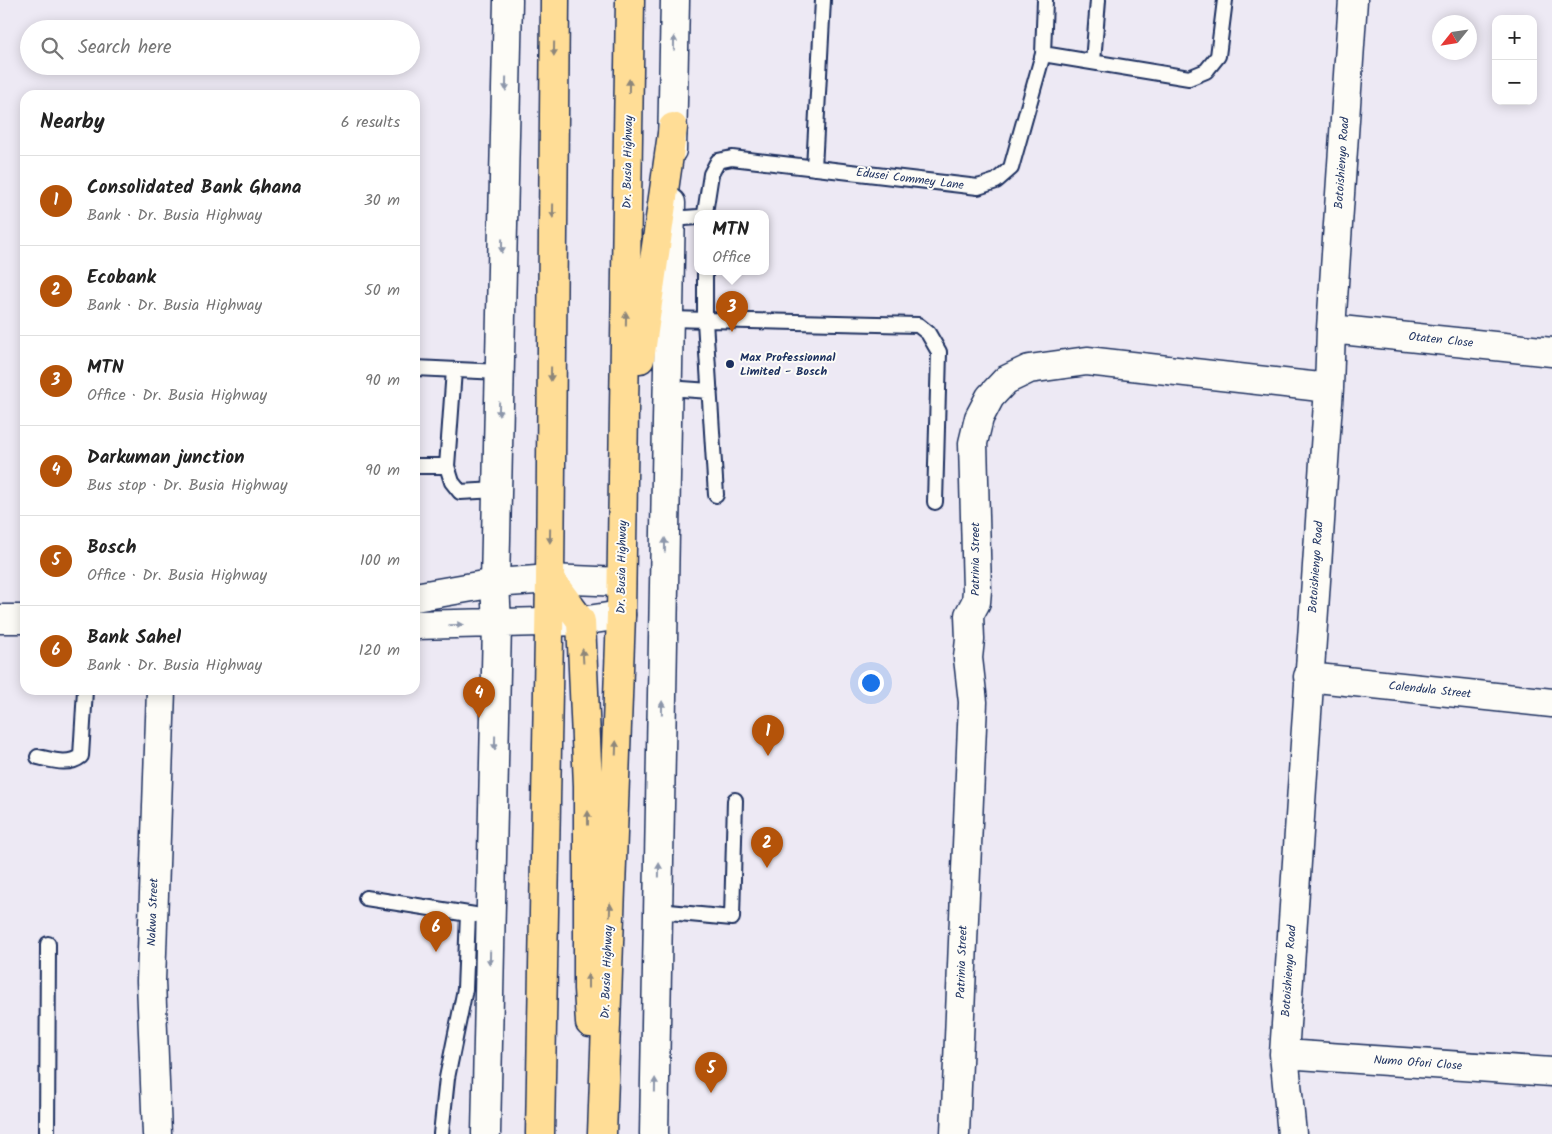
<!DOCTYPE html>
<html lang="en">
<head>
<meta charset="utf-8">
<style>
  :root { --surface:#fff; --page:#f2f2f2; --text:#222; --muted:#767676; --line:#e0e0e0; --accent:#b45309 }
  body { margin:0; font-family:Kalam,sans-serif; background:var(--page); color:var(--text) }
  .controls { position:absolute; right:15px; top:15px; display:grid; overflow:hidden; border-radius:10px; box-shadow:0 2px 12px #0003 }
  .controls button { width:45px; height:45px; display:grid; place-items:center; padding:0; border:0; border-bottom:1px solid var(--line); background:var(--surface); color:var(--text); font:25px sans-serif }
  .compass { position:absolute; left:1432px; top:15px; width:45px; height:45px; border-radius:50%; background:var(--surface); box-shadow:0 2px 12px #0003; rotate:240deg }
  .you { position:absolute; left:870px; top:682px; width:18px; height:18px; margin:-12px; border:4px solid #fff; border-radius:50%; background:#1a73e8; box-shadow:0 0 0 8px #1a73e833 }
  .badge { display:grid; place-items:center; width:32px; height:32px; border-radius:50%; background:var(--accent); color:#fff; font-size:16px; font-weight:700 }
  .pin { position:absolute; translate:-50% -41px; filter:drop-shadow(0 1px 2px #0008) }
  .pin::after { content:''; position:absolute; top:26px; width:18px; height:15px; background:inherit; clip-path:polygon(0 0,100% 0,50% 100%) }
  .popup { position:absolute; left:694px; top:210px; width:75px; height:65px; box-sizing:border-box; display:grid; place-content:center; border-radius:10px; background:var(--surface); filter:drop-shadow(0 1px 4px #0005); font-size:16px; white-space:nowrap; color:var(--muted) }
  .popup b { font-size:19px; color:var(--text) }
  .popup::after { content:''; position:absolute; left:50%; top:100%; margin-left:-10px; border:10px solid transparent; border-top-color:var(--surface) }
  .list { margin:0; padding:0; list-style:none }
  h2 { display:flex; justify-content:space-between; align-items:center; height:65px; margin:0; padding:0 20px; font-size:21px }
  h2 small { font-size:16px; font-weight:400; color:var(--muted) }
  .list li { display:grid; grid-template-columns:32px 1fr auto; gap:15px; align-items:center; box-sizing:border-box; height:90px; padding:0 20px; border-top:1px solid var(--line) }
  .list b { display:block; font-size:19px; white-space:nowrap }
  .list p { margin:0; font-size:16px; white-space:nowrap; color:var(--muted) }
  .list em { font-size:16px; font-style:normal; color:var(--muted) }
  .icon { flex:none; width:28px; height:28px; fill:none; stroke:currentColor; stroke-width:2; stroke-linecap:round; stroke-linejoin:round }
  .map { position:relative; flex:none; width:1552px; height:1134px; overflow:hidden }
  .search { position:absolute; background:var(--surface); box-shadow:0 2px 12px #0003; left:20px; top:20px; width:400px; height:55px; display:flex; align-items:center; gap:12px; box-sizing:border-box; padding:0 18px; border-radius:28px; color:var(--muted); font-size:19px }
  .panel { position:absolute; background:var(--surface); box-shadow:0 2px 12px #0003; left:20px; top:90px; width:400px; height:605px; border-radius:15px }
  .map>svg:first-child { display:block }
</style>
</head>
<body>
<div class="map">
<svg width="1552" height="1134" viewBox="0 0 1552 1134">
  <rect width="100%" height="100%" fill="#ede9f4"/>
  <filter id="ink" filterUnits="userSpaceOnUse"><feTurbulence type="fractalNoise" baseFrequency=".02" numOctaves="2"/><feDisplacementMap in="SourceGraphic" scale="10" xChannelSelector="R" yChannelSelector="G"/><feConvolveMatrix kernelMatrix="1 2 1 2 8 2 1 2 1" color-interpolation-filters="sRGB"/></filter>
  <g filter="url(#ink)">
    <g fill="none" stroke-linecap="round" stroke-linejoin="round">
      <defs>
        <path id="service" d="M 1043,54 L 1189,78 L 1206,71 L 1218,56 L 1225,0
          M 1093,62 L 1098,0
          M 814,168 L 823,0
          M 705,213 L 711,174 L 718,161 L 732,158 L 978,187 L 996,181 L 1011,168 L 1043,54 L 1045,0
          M 671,219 L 698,217
          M 705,271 L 705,321 L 716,495
          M 669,319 L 918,325 L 928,333 L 939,352 L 935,502
          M 415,368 L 500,372
          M 454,370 L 447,466 L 452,482 L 460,492 L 497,490
          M 668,388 L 710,391
          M 415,466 L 447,466
          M 38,757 C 52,760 69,766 81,756 L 85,690
          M 366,898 L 475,915
          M 658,911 L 732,918 L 735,800
          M 47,1134 L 48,944
          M 441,1134 L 447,1078 L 465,989 L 468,914"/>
        <path id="minor" d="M 1331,329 L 1552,352
          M 1308,677 L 1552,703
          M 1284,1054 L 1552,1072
          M 157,1134 L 151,981 L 161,690
          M 955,1134 L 973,702 L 968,658 L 970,639 L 969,615 L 976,602 L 977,590 L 973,443 L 979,418 L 990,397 L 1006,380 L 1029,369 L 1087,361 L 1329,388
          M 1292,1134 L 1284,1054 L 1329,388 L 1331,329 L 1353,0"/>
        <path id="tertiary" d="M 672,150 L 675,0
          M 415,597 L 495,583 L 550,579 L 621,582
          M 0,619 L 25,619
          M 415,625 L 581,621 L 621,615
          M 486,1134 L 497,624 L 495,583 L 508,0
          M 654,1134 L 671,203"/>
        <path id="trunk" d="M 640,359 L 673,127
          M 550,579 L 581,621 L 588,786 L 588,989 L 590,1023
          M 540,1134 L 550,579 L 555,0
          M 602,1134 L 621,615 L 630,0"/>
      </defs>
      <use href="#service" stroke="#1b2f5e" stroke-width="18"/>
      <use href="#minor" stroke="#1b2f5e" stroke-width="31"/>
      <use href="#tertiary" stroke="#1b2f5e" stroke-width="31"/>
      <use href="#trunk" stroke="#1b2f5e" stroke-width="31"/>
      <use href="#service" stroke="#fdfcf7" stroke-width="14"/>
      <use href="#minor" stroke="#fdfcf7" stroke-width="28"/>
      <use href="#tertiary" stroke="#fdfcf7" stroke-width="28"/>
      <use href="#trunk" stroke="#ffdd96" stroke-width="28"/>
    </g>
    <defs><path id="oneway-solid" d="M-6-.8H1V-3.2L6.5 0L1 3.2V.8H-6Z" transform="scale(1.25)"/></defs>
    <g fill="#8c96aa">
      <use href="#oneway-solid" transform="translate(674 43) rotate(-89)"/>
      <use href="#oneway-solid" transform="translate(506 84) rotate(91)"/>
      <use href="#oneway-solid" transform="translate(502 246) rotate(91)"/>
      <use href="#oneway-solid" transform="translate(499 409) rotate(91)"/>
      <use href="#oneway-solid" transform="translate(665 545) rotate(-89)"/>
      <use href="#oneway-solid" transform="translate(456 625) rotate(-1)"/>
      <use href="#oneway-solid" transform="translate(662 708) rotate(-89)"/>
      <use href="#oneway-solid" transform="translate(495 743) rotate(91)"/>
      <use href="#oneway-solid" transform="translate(659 870) rotate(-89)"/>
      <use href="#oneway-solid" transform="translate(490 958) rotate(91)"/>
      <use href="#oneway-solid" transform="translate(655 1085) rotate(-89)"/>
    </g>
    <g fill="#8d867a">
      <use href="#oneway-solid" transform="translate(554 49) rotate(91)"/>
      <use href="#oneway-solid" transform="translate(629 86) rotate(-89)"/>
      <use href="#oneway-solid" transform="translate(553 211) rotate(91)"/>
      <use href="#oneway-solid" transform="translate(626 319) rotate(-89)"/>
      <use href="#oneway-solid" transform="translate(551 374) rotate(91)"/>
      <use href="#oneway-solid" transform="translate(550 536) rotate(91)"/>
      <use href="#oneway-solid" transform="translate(583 656) rotate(-93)"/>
      <use href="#oneway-solid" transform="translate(616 748) rotate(-88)"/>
      <use href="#oneway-solid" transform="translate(588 818) rotate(-90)"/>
      <use href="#oneway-solid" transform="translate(610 910) rotate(-88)"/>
      <use href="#oneway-solid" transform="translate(588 981) rotate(-90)"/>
    </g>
  </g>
  <circle fill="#1b2f5e" stroke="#fdfcf7" stroke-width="2" cx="730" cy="364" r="5"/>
  <g text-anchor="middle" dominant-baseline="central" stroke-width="4" stroke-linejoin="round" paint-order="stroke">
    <g font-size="12" fill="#1b2f5e" stroke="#fdfcf7">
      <text transform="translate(628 162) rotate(-89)">Dr. Busia Highway</text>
      <text transform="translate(1342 163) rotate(-86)">Botoishienyo Road</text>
      <text transform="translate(910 179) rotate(7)">Edusei Commey Lane</text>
      <text transform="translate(1441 340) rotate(6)">Otaten Close</text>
      <text transform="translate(975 559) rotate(-90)">Patrinia Street</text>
      <text transform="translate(622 567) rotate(-89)">Dr. Busia Highway</text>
      <text transform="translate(1316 567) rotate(-86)">Botoishienyo Road</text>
      <text transform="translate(1430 690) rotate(6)">Calendula Street</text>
      <text transform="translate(153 912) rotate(-88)">Nakwa Street</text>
      <text transform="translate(962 962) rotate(-88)">Patrinia Street</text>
      <text transform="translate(1289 971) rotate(-86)">Botoishienyo Road</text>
      <text transform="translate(607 972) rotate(-88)">Dr. Busia Highway</text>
      <text transform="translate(1418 1063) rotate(4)">Numo Ofori Close</text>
    </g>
    <g font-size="12" font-weight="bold" fill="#1b2f5e" stroke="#fdfcf7" text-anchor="start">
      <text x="740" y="357">Max Professionnal<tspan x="740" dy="14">Limited - Bosch</tspan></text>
    </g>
  </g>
</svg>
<div class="controls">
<button>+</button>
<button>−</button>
</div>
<svg class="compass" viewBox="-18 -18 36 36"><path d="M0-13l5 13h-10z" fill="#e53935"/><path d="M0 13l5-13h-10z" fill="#767676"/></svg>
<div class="you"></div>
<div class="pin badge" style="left:768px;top:756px">1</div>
<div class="pin badge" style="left:767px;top:868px">2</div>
<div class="pin badge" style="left:732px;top:332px">3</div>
<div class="popup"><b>MTN</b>Office</div>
<div class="pin badge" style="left:479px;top:718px">4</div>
<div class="pin badge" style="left:711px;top:1093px">5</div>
<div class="pin badge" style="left:436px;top:952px">6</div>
<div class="search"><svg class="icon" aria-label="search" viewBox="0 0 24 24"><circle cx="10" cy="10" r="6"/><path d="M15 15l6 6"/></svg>Search here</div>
<section class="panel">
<h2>Nearby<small>6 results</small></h2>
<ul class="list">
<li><span class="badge">1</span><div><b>Consolidated Bank Ghana</b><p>Bank · Dr. Busia Highway</p></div><em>30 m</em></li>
<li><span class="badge">2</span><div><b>Ecobank</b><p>Bank · Dr. Busia Highway</p></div><em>50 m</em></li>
<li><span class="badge">3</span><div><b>MTN</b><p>Office · Dr. Busia Highway</p></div><em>90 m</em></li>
<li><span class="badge">4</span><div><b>Darkuman junction</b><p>Bus stop · Dr. Busia Highway</p></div><em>90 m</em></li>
<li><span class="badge">5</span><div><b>Bosch</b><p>Office · Dr. Busia Highway</p></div><em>100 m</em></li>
<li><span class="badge">6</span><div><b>Bank Sahel</b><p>Bank · Dr. Busia Highway</p></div><em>120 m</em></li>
</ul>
</section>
</div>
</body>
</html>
